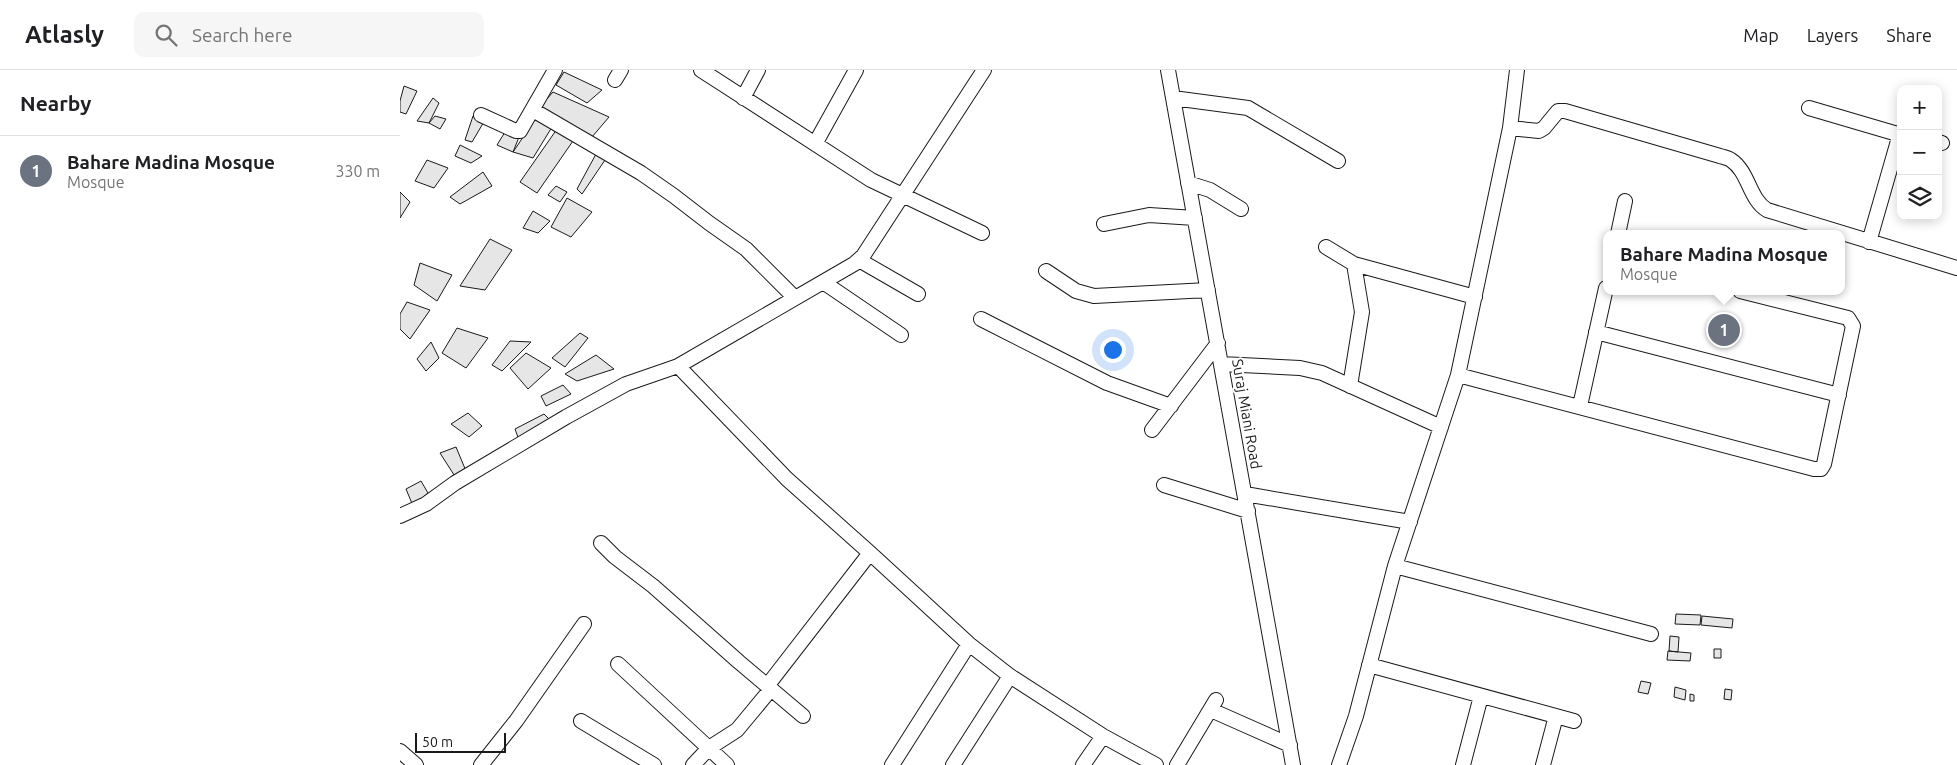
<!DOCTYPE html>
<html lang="en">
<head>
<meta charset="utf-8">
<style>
  :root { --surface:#fff; --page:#f6f6f6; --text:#202124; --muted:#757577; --line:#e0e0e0; --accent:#c62828 }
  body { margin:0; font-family:Ubuntu,sans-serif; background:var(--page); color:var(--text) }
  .controls { position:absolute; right:15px; top:15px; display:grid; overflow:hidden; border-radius:10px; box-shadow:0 2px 12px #0003 }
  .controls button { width:45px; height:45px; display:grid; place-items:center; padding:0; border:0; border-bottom:1px solid var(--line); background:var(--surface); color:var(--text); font:25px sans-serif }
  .scale { position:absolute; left:15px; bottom:12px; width:91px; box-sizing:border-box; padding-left:5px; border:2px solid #1a1a1a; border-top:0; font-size:14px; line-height:18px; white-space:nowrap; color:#1a1a1a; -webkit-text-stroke:4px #fff; paint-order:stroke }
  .you { position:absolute; left:712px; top:279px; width:18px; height:18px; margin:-12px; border:4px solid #fff; border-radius:50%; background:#1a73e8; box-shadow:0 0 0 8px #1a73e833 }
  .badge { display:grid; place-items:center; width:32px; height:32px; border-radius:50%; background:var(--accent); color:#fff; font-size:16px; font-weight:700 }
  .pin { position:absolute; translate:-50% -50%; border:2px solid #fff; box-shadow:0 1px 5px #0006 }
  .popup { position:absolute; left:1203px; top:160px; width:242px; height:65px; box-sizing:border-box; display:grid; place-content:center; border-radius:10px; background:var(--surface); filter:drop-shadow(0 1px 4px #0005); font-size:16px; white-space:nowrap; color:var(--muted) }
  .popup b { font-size:19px; color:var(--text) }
  .popup::after { content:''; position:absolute; left:50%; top:100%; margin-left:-10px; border:10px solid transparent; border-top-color:var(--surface) }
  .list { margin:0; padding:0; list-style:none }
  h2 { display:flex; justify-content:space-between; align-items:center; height:65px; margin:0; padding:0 20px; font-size:21px }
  h2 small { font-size:16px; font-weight:400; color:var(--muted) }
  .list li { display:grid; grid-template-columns:32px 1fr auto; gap:15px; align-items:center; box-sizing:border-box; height:70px; padding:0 20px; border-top:1px solid var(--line) }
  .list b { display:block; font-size:19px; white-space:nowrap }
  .list p { margin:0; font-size:16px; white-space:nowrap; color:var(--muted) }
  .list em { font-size:16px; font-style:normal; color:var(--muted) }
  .icon { flex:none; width:28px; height:28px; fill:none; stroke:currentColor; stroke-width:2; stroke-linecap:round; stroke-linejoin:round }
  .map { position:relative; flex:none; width:1557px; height:695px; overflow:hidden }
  header { display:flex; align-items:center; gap:30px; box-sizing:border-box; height:70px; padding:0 25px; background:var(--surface); border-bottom:1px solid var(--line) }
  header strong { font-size:24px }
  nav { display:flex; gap:28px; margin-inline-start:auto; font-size:18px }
  .search { width:350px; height:45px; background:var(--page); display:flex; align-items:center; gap:12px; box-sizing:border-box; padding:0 18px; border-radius:10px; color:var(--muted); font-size:19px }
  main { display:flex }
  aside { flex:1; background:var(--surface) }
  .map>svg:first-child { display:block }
</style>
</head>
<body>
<header>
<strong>Atlasly</strong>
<div class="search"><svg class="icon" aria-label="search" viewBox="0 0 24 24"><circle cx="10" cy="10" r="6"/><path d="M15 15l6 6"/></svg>Search here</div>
<nav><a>Map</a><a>Layers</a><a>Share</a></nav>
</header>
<main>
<aside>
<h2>Nearby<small></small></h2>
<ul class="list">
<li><span class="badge" style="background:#6b7280">1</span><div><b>Bahare Madina Mosque</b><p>Mosque</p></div><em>330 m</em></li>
</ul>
</aside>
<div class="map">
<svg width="1557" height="695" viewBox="0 0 1557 695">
  <rect width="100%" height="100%" fill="#fff"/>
  <path fill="#e6e6e6" stroke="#1a1a1a" d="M 164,2 L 202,20 L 187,33 L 156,15 Z
    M 4,16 L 17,21 L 6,44 L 0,42 L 0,31 Z
    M 153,22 L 209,47 L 192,67 L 138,39 Z
    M 33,28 L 39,33 L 29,53 L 17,51 Z
    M 138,45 L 152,57 L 133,88 L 113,82 Z
    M 35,46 L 46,49 L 40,59 L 29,53 Z
    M 73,46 L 85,50 L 72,72 L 65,70 Z
    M 157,59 L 175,68 L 137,123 L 120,112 Z
    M 105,62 L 119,67 L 113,82 L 97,75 Z
    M 60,75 L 82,86 L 71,93 L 55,86 Z
    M 196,84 L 205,90 L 182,124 L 177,119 Z
    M 27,90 L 48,98 L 34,118 L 15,111 Z
    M 83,102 L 92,116 L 60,134 L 50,127 Z
    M 156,116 L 167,122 L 160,132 L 148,125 Z
    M 0,122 L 10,132 L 0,148 Z
    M 167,128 L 192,142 L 171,167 L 151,157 Z
    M 133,141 L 150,151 L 138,163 L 123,158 Z
    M 90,169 L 112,180 L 85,220 L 60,216 Z
    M 20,193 L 52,205 L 37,231 L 14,215 Z
    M 7,232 L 30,240 L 10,269 L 0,259 L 0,244 Z
    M 57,258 L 88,268 L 66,298 L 42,283 Z
    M 180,263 L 188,268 L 165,297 L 152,288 Z
    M 110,271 L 131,272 L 102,301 L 92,295 Z
    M 31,272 L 39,288 L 26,301 L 17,289 Z
    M 126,283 L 151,298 L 128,319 L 110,298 Z
    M 196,285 L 214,299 L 177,311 L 165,304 Z
    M 163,315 L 171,324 L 146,336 L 141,326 Z
    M 68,343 L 82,356 L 69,367 L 51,354 Z
    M 144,344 L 152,352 L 119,370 L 115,359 Z
    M 56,377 L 66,401 L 56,408 L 40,383 Z
    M 21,411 L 28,423 L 13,436 L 6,419 Z
    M 1276,544 L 1301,545 L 1300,555 L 1275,554 Z
    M 1302,546 L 1333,549 L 1332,558 L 1301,555 Z
    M 1270,566 L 1279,567 L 1278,582 L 1269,581 Z
    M 1314,579 L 1321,579 L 1321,588 L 1314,588 Z
    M 1268,581 L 1291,583 L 1290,591 L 1267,590 Z
    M 1241,611 L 1251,613 L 1248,624 L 1238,622 Z
    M 1275,617 L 1286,620 L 1285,630 L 1274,627 Z
    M 1325,619 L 1332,620 L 1331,630 L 1324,629 Z
    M 1290,624 L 1294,625 L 1294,631 L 1290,631 Z"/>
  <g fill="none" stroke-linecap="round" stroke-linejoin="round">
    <defs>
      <path id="minor" d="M 301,0 L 471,110 L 582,163
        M 768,0 L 893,695
        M 215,10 L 221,0
        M 343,28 L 358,0
        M 773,28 L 848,38 L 938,91
        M 1409,38 L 1501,65
        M 133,40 L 241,103 L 274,126 L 309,153 L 346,179 L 395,228
        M 81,45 L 116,61 L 120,61 L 155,0
        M 1110,58 L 1139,61 L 1144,58 L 1158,41 L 1165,41 L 1320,86 C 1323,87 1328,88 1331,90 C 1349,102 1349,129 1367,140 L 1557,198
        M 1538,72 L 1542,73
        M 415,74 L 456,0
        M 788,113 L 810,120 L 841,139
        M 704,154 L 749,145 L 795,148
        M 1218,164 L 1225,131
        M 1469,172 L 1500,64
        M 926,177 L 954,194 L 1075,227
        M 459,190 L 518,224
        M 646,201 L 676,221 L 694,226 L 808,220
        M 423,212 L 501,265
        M 581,249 L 707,313 L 771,336
        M 1196,262 L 1439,325
        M 821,294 L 900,298 L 922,303 L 1041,357
        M 278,296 L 387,409 L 470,483 L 569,574 L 610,606 L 703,666 L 756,695
        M 1058,305 L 1414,399 L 1421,399 L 1424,394 L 1453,256 L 1448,248 L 1340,221
        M 950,316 L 962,242 L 954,194
        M 1180,336 L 1206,218
        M 752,360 L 818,273
        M 764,415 L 848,441
        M 845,424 L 1010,452
        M 0,446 L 26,434 L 55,413 L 166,347 L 226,314 L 278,296 L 454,194 L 463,186 L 584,0
        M 201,473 L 215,487 L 253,516 L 339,592 L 403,646
        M 995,496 L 1251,564
        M 218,594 L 327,695
        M 969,595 L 1174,651
        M 367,616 L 470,483
        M 811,640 L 890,675
        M 181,651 L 254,695
        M 0,681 L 16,695
        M 81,695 L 116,651 L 184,554
        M 293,695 L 309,678 L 337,660 L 371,619
        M 492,695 L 569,574
        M 553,695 L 610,606
        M 683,695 L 703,666
        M 777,695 L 816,630
        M 939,695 L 956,646 L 995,496 L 1058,305 L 1110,58 L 1117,0
        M 1063,695 L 1081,626
        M 1143,695 L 1156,646"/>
    </defs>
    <use href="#minor" stroke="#1a1a1a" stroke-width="16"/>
    <use href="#minor" stroke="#fff" stroke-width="14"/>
  </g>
  <g text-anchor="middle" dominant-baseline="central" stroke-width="4" stroke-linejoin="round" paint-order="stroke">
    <g font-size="15" fill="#1a1a1a" stroke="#fff">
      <text transform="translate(847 344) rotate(80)">Suraj Miani Road</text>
    </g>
  </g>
</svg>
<div class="controls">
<button>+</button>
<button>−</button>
<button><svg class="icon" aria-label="layers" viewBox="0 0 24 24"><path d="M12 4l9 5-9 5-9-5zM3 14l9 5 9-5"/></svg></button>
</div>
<div class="scale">50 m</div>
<div class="you"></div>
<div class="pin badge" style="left:1324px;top:260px;background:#6b7280">1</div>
<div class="popup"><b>Bahare Madina Mosque</b>Mosque</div>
</div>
</main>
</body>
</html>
